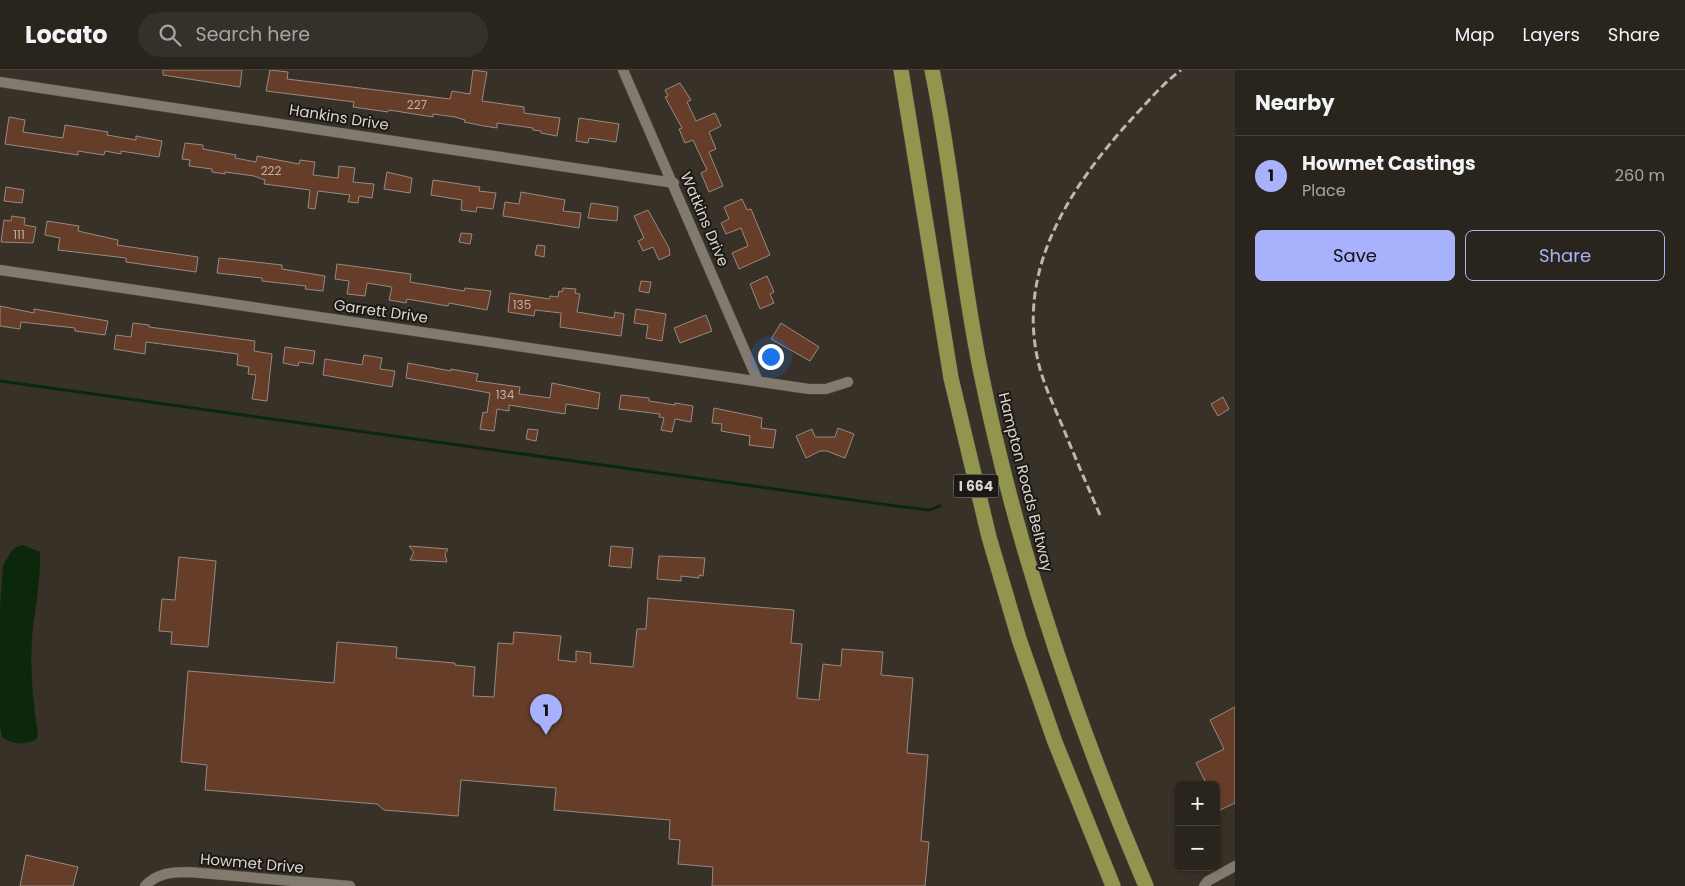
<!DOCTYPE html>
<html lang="en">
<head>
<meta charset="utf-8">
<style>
  :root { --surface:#29251d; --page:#35312a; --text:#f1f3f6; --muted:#a5a5a4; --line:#45423b; --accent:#a7b1fc }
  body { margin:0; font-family:Poppins,sans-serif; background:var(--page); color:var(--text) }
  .controls { position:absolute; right:15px; bottom:15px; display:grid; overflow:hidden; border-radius:8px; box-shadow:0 1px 4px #0004 }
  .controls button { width:45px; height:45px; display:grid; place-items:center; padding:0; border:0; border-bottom:1px solid var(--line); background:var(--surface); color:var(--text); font:25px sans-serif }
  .you { position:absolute; left:770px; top:286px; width:18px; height:18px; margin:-12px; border:4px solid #fff; border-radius:50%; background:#1a73e8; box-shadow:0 0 0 8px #1a73e833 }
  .badge { display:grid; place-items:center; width:32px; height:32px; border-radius:50%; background:var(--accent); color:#111; font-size:16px; font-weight:700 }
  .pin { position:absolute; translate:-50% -41px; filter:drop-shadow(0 1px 2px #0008) }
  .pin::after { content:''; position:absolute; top:26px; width:18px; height:15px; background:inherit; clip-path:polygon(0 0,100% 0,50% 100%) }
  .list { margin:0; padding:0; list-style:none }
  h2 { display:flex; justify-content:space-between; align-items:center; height:65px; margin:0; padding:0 20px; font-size:21px }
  h2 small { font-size:16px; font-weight:400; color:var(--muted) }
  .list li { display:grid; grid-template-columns:32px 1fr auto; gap:15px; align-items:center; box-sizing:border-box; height:80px; padding:0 20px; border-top:1px solid var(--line) }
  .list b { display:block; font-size:19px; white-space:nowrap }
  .list p { margin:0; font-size:16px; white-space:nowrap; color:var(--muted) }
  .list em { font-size:16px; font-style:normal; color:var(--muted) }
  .actions { display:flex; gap:10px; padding:15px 20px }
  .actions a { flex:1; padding:11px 0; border:1px solid var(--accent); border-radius:8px; text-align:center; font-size:18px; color:var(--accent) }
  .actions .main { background:var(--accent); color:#111 }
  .icon { flex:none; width:28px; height:28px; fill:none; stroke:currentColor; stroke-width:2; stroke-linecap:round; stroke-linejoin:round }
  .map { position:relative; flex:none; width:1235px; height:816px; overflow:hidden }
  header { display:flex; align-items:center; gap:30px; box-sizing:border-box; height:70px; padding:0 25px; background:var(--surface); border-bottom:1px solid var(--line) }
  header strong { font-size:24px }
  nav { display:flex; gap:28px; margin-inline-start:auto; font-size:18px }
  .search { width:350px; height:45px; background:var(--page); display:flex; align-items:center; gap:12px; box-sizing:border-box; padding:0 18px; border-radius:28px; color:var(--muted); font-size:19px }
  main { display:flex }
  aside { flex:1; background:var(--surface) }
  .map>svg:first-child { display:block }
</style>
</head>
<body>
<header>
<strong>Locato</strong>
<div class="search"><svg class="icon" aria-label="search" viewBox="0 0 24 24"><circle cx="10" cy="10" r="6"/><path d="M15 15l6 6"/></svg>Search here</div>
<nav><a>Map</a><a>Layers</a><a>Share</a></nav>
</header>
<main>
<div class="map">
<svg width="1235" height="816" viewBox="0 0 1235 816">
  <rect width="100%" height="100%" fill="#373127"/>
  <path fill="#0b290a" d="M 23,475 L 40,482 C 41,510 35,538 32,567 C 30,600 33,632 38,664 L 36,670 C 23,675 14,675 2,667 L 0,656 L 0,537 L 3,496 L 10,483 L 16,477 Z"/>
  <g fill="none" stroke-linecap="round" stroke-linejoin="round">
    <path stroke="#0b290a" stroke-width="3" d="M 0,311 L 896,436 L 929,440 L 940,436"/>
  </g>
  <path fill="#653d29" stroke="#978a83" d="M 163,0 L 242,0 L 240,17 L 163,5 Z
    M 270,0 L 288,2 L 287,9 L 450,29 L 452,21 L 470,24 L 473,0 L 487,2 L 482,31 L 524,37 L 524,43 L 560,48 L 557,66 L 541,63 L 541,61 L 533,60 L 533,58 L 497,53 L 497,58 L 484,56 L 464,52 L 465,50 L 455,47 L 433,44 L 433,47 L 389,40 L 388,42 L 353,37 L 354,32 L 266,21 Z
    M 680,13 L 691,30 L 687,32 L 696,51 L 715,43 L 721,56 L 709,62 L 716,79 L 709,82 L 723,116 L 709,122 L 701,103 L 707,100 L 693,70 L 685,73 L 679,59 L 682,58 L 665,27 L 668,26 L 665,20 Z
    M 9,47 L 25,50 L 23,62 L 63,68 L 65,55 L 108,62 L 107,65 L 136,70 L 136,66 L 162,71 L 159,87 L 121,81 L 121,84 L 105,81 L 104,85 L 78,81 L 78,85 L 5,74 Z
    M 579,48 L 619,54 L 616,72 L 589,68 L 588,73 L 576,71 Z
    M 185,73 L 203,75 L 203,79 L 236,85 L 235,88 L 256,92 L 257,86 L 299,94 L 300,90 L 315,92 L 313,105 L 338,108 L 339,96 L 355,98 L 353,112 L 374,114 L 372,128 L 359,126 L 358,133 L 348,132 L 350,125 L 318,121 L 315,139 L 308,138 L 310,120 L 264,114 L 265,110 L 254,106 L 225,102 L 225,104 L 212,102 L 212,99 L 189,96 L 190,90 L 182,89 Z
    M 387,102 L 412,108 L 410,123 L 384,119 Z
    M 433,110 L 480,117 L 479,121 L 496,123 L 493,139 L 477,137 L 476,142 L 461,140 L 462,130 L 431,125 Z
    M 6,117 L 24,120 L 22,133 L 4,131 Z
    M 521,122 L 565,130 L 563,141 L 581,143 L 579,158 L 503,146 L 505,132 L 519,134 Z
    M 742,129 L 747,140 L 751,139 L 770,185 L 739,199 L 732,183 L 748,176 L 741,158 L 726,164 L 721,153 L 729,149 L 724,137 Z
    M 591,133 L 618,137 L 617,151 L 588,148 Z
    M 648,140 L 669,178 L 670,185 L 659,190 L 653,177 L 643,181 L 638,171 L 644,168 L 634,146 Z
    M 12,146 L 25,148 L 24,155 L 36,157 L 33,173 L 1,172 L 4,150 L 11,151 Z
    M 47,151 L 79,156 L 78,161 L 118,170 L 117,175 L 198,187 L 196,202 L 126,192 L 126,188 L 58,180 L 60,168 L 45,165 Z
    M 461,163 L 472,164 L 470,174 L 459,172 Z
    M 537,175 L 545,176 L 544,187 L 535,185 Z
    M 219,188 L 282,195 L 282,199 L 325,206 L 323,221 L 305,219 L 306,216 L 262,211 L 262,208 L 217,203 Z
    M 337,194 L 411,204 L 410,212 L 464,221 L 465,218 L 491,221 L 487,240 L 449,233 L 448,236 L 407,229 L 406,233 L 389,230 L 392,217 L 367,213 L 365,226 L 347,224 L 349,211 L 335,209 Z
    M 767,206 L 774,222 L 770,224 L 774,233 L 760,239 L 750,214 Z
    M 641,211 L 651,212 L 649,223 L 639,221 Z
    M 563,218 L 576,219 L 575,223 L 580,224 L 577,242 L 614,248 L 615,242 L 624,244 L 621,266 L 560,257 L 561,243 L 535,240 L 534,246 L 508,242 L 510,223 L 549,229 L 550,226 L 558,227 L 559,221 L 562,222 Z
    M 0,236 L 34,243 L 34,239 L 108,251 L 105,265 L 75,261 L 75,258 L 21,252 L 20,259 L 0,256 Z
    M 636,239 L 666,244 L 662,271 L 646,268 L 648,255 L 634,253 Z
    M 706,245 L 712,261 L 680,273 L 674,258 Z
    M 133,253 L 149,255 L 149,257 L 255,271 L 254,281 L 272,284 L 267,331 L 252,329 L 256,305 L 248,304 L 249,297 L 237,295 L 238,284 L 146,272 L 145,284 L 114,279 L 116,265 L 131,267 Z
    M 781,253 L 819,277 L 810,291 L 771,269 Z
    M 285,277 L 315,281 L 313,294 L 299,292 L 298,296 L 283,293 Z
    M 364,285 L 382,288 L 380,299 L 395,301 L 392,317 L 323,305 L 325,289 L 362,295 Z
    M 408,293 L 451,301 L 451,299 L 478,304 L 476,311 L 520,317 L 519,324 L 550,328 L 552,313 L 600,323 L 598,339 L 566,334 L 565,344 L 509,335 L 509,341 L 497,339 L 494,361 L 480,359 L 483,342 L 487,343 L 490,323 L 406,308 Z
    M 621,325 L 649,328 L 649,331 L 675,335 L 675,333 L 693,336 L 691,352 L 675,349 L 672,362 L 661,360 L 664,348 L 659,347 L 660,344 L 619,339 Z
    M 1223,327 L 1229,339 L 1218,346 L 1211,334 Z
    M 714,338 L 762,348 L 761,358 L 776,360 L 773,378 L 749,375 L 750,366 L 721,361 L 722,354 L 712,353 Z
    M 838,358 L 854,364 L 845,388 L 827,381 L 820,381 L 806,388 L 796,366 L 812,359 L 815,367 L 835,367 Z
    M 528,359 L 538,360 L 536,371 L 526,369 Z
    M 409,476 L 448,479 L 445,484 L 447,492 L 410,490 L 414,482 Z
    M 611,476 L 633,478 L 631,498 L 609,496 Z
    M 659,486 L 705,488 L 703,506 L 699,505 L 699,508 L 681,506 L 681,511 L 657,509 Z
    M 179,487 L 216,491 L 208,577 L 171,574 L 172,562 L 159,561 L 162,529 L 175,530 Z
    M 648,528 L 794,540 L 791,573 L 802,574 L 797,628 L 819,630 L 823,594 L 841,596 L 842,579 L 883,582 L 881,605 L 913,608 L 907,683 L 928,685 L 921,771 L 929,772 L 925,816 L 712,816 L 713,797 L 678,794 L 680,770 L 669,769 L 670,750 L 554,740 L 556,718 L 461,710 L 458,746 L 384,740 L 377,734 L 205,720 L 207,695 L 181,692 L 188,601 L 334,613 L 337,572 L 397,577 L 396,588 L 455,593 L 455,595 L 475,597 L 473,626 L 494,627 L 498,573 L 513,574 L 514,562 L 561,566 L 558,590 L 576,592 L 576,581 L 591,583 L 590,593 L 633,597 L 637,559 L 646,559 Z
    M 1235,637 L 1235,733 L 1220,740 L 1216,734 L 1216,715 L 1207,715 L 1196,693 L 1224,679 L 1210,650 Z
    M 26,785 L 78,797 L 73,816 L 20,816 Z"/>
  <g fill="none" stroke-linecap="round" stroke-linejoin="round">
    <defs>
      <path id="street" d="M 623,0 L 758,311
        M 0,12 L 674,113
        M 0,200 L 809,319 L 826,319 L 848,312
        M 145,816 C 157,803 172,802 189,802 L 350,816
        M 1204,816 L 1208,811 L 1235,796"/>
      <path id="highway" d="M 901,0 L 951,308 L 989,467 L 1019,569 L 1055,672 L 1113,816
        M 932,0 C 953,100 960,202 981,303 C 1017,480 1075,650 1146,816"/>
    </defs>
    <use href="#street" stroke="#534e45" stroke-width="11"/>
    <use href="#highway" stroke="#534e45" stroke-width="16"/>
    <use href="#street" stroke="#827a6f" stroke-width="10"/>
    <use href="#highway" stroke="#92954e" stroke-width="15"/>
    <path stroke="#bbb7af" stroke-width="3" stroke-dasharray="8 4" stroke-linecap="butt" d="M 1100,445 C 1087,415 1074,385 1062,355 C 1053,334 1043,313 1038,291 C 1017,199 1069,119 1128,53 C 1145,35 1161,15 1181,0"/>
  </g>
  <g text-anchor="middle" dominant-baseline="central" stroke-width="4" stroke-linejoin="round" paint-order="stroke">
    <g font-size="12" fill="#bdb0a6">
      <text x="417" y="34">227</text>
      <text x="271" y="100">222</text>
      <text x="19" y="164">111</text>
      <text x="522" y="234">135</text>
      <text x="505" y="324">134</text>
    </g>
    <rect fill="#1c1915" stroke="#a19d97" stroke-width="1" x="953.5" y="404.5" width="45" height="23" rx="4"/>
    <g font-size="14" font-weight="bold" fill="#dad6cf">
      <text x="976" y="416">I 664</text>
    </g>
    <g font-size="15" fill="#dad6cf" stroke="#1c1915">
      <text transform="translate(339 47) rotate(9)">Hankins Drive</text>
      <text transform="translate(705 149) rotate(67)">Watkins Drive</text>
      <text transform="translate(381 241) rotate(8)">Garrett Drive</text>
      <text transform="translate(1026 412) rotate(76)">Hampton Roads Beltway</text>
      <text transform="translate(252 793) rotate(5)">Howmet Drive</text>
    </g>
  </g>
</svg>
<div class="controls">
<button>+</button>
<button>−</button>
</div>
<div class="you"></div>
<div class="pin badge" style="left:546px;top:665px">1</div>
</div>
<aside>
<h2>Nearby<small></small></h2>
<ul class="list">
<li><span class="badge">1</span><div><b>Howmet Castings</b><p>Place</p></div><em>260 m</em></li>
</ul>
<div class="actions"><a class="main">Save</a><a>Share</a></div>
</aside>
</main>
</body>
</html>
